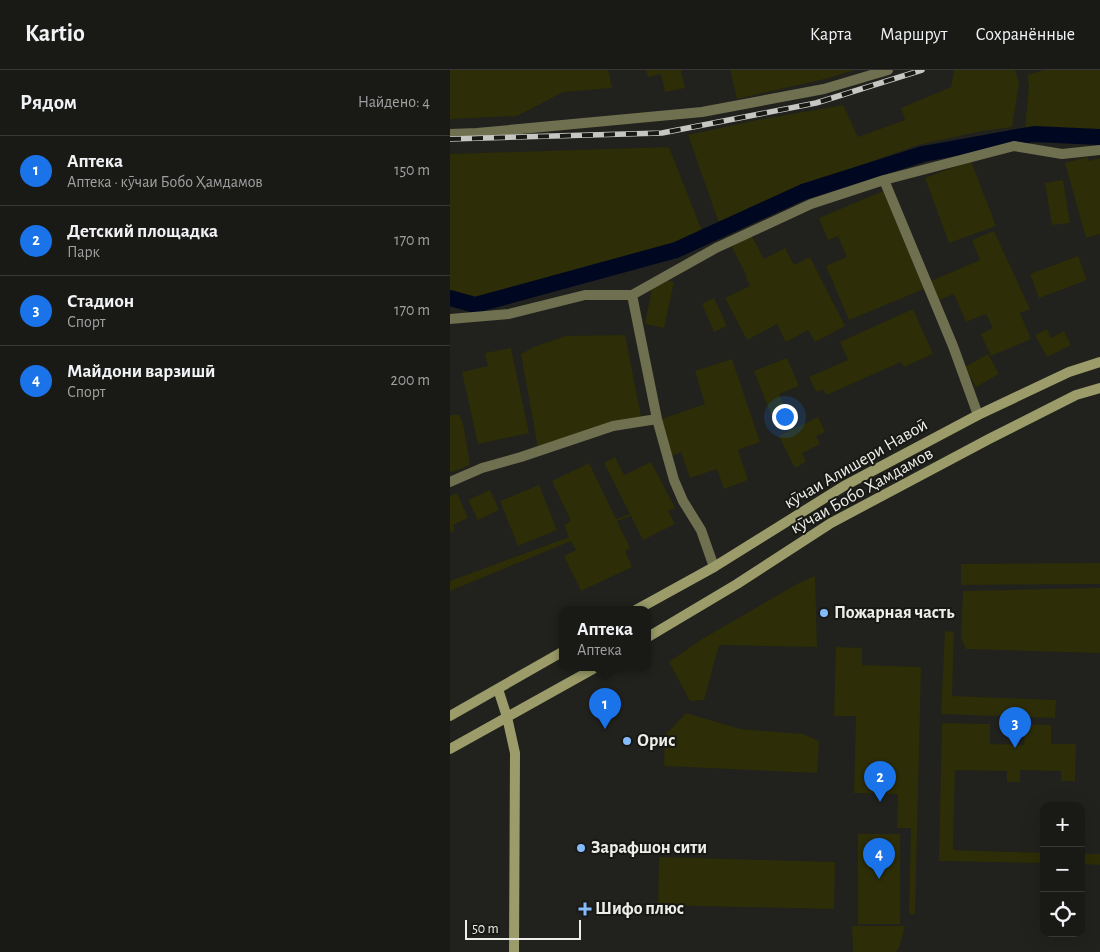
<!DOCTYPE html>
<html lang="ru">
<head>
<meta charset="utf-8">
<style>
  :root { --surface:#191916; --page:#262623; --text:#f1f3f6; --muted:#9fa0a1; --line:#373835; --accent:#1a73e8 }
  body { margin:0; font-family:"Alegreya Sans",sans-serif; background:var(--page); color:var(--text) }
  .controls { position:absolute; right:15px; bottom:15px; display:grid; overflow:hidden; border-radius:10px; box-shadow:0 5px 20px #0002 }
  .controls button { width:45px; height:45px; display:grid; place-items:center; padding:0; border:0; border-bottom:1px solid var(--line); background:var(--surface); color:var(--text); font:25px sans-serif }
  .scale { position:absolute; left:15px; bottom:12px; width:116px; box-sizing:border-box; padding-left:5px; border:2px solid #edeeea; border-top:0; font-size:14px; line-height:18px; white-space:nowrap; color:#edeeea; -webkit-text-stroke:4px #181814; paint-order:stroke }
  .you { position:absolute; left:334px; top:346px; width:18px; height:18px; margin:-12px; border:4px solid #fff; border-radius:50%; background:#1a73e8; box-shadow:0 0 0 8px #1a73e833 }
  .badge { display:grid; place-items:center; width:32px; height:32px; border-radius:50%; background:var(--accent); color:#fff; font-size:16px; font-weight:700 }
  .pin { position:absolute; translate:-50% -41px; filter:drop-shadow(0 1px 2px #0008) }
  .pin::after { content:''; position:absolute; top:26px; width:18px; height:15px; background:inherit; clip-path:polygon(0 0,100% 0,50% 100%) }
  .popup { position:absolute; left:109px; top:536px; width:92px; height:65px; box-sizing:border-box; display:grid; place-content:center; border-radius:10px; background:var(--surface); filter:drop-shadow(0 1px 4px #0005); font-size:16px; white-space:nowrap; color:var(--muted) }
  .popup b { font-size:19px; color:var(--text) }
  .popup::after { content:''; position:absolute; left:50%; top:100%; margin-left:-10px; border:10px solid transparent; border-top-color:var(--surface) }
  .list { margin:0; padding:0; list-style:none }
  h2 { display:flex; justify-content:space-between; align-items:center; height:65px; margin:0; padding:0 20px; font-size:21px }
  h2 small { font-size:16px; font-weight:400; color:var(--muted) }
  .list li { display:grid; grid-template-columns:32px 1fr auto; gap:15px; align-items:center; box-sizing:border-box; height:70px; padding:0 20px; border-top:1px solid var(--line) }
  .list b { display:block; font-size:19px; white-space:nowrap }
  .list p { margin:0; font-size:16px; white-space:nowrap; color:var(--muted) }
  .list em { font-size:16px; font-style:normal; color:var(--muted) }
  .icon { flex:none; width:28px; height:28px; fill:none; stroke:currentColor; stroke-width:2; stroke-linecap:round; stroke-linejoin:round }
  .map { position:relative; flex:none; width:650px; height:882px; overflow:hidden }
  header { display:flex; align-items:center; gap:30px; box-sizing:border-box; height:70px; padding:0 25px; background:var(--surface); border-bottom:1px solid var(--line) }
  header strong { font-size:24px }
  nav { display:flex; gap:28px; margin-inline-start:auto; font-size:18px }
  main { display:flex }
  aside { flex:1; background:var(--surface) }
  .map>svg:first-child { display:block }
</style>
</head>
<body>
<header>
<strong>Kartio</strong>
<nav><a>Карта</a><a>Маршрут</a><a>Сохранённые</a></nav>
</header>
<main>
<aside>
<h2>Рядом<small>Найдено: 4</small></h2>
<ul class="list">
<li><span class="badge">1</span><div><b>Аптека</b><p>Аптека · кӯчаи Бобо Ҳамдамов</p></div><em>150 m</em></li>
<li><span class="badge">2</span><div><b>Детский площадка</b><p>Парк</p></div><em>170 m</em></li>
<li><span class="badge">3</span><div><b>Стадион</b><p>Спорт</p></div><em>170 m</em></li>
<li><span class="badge">4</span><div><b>Майдони варзишӣ</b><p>Спорт</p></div><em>200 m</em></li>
</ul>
</aside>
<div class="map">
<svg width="650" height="882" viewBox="0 0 650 882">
  <rect width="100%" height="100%" fill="#21211d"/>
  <path fill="#2d2d07" d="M 0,0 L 158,0 L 162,18 L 113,22 L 67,46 L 0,49 Z
    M 196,0 L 231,0 L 235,18 L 215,22 L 211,4 L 198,7 Z
    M 280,0 L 405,0 L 379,8 L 287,29 Z
    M 504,0 L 565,0 L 569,13 L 562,57 L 532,61 L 468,75 L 350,117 L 269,153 L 238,65 L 307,50 L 393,35 L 408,67 L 455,50 L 451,38 L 501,17 Z
    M 595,0 L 650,0 L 650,62 L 575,59 L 579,16 L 577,5 Z
    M 219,77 L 252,161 L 226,175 L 99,210 L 56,223 L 23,231 L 0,226 L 0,84 Z
    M 637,87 L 639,91 L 650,88 L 650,164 L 636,168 L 615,93 Z
    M 521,91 L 546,156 L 499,173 L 475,108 Z
    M 613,110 L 620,153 L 602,155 L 595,113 Z
    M 433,121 L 474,219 L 399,250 L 376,196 L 397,187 L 388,166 L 378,170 L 369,148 Z
    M 544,161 L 580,239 L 570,243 L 581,269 L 541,286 L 531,264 L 543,258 L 536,244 L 516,252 L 504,224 L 489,230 L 481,211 L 530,190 L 522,170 Z
    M 301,165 L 314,189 L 335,178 L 344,195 L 360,187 L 395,256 L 365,272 L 358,260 L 336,272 L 327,254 L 297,270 L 275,228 L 300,216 L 296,208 L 297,207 L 281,175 Z
    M 628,186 L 637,210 L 589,228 L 580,204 Z
    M 204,208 L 224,212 L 214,258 L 195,254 Z
    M 264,228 L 277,256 L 264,262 L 252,234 Z
    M 463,239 L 483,284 L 454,297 L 451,292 L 376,325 L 373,319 L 366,322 L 359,307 L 398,290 L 390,272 Z
    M 597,259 L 601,268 L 614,261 L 621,275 L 597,287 L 585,265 Z
    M 175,265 L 191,346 L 162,353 L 88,378 L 71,284 L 84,277 L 116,266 Z
    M 61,278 L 79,363 L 28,374 L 12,302 L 38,296 L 35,283 Z
    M 538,284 L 549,304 L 526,317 L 515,297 Z
    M 337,288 L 349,316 L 329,324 L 335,339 L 321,345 L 304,301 Z
    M 282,289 L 310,372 L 288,380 L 298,410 L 274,419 L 267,399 L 240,408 L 231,382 L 221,386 L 209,350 L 255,334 L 245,301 Z
    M 0,345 L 9,345 L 13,353 L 20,395 L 0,403 Z
    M 368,347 L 375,362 L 366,366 L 370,374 L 352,383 L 356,392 L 345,398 L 329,366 Z
    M 165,387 L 174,405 L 201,392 L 225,438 L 218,441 L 225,454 L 193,470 L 181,446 L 167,451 L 180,478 L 175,481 L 182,497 L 131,521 L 114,486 L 126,480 L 121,471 L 0,521 L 0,511 L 119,467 L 114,455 L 121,451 L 102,411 L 139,393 L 166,449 L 180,444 L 154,393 Z
    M 89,415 L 107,460 L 68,476 L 50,431 Z
    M 40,420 L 49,440 L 28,450 L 18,430 Z
    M 7,423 L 18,448 L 3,455 L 5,460 L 0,463 L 0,426 Z
    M 650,493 L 650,514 L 511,515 L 511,494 Z
    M 365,506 L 367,577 L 269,575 L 254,630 L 240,631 L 219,592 L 252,569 L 349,513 Z
    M 650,518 L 650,583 L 516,579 L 511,568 L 513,521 Z
    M 495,561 L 504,562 L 502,626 L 606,630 L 605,648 L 491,644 Z
    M 386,577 L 412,578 L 412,595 L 471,597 L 465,844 L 459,844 L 461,758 L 447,758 L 448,724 L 404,723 L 406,646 L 384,646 Z
    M 236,643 L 290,659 L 353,664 L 369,671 L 367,703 L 214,696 L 215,665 Z
    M 492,653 L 540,654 L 540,674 L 574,675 L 575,654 L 601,655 L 601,674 L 626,674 L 625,711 L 611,711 L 611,701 L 570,700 L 570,712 L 557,712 L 557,701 L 505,700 L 503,780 L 594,783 L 594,793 L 489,791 Z
    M 408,764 L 450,764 L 450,854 L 408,854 Z
    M 631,784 L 650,784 L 650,795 L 631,794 Z
    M 209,787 L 385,792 L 384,839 L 208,835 Z
    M 402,856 L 455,856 L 449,878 L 446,882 L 403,882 Z"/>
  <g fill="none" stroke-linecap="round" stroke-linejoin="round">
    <path stroke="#000721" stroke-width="16" d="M 0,228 L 25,235 L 226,180 L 353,122 L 473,84 L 584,64 L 650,67"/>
    <path stroke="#6f7050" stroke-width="10" d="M 0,64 L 27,63 L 252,42 L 374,19 L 438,0
      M 434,110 L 503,276 L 528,345
      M 182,225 L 207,349 L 224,410 L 233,431 L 251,460 L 264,497
      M 0,249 L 59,244 L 135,225 L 182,225 L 266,178 L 361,134 L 434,110 L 564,76 L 612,84 L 650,80
      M 0,412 L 32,398 L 71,387 L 163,356 L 207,349"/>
    <path stroke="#9b9c69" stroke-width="10" d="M 186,540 L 264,497 L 394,416 L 528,345 L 619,302 L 650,292
      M 198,567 L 287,514 L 381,453 L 539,369 L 626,325 L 650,318
      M 48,619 L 57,647 L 65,683 L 64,882
      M 0,646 L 112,582
      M 0,679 L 145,598"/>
    <defs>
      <path id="rail" d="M 0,69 L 212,63 L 366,33 L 472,0"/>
    </defs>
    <use href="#rail" stroke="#c6c7c3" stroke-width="5.5"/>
    <use href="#rail" stroke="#181814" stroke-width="4" stroke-dasharray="11" stroke-linecap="butt"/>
  </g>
  <g fill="#85bbfb" stroke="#181814" stroke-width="2">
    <circle cx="374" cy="543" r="5"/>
    <circle cx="177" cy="671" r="5"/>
    <circle cx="131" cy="778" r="5"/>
    <path d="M132.5 831.5h5v5h5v5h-5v5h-5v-5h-5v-5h5z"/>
  </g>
  <g text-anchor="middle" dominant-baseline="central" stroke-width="4" stroke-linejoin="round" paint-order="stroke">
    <g font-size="18" fill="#edeeea" stroke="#181814">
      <text transform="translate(406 394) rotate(-30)">кӯчаи Алишери Навоӣ</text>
      <text transform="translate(412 421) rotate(-29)">кӯчаи Бобо Ҳамдамов</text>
    </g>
    <g font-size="18" font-weight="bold" fill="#edeeea" stroke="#181814" text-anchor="start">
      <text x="384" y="543">Пожарная часть</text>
      <text x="187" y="671">Орис</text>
      <text x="141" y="778">Зарафшон сити</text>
      <text x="145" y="839">Шифо плюс</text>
    </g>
  </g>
</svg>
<div class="controls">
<button>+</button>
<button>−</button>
<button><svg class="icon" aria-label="locate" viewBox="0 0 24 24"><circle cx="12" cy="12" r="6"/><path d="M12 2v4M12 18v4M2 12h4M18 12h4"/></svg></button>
</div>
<div class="scale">50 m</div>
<div class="you"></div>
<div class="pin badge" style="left:155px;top:659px">1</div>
<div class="popup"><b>Аптека</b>Аптека</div>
<div class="pin badge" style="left:430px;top:732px">2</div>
<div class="pin badge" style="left:565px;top:678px">3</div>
<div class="pin badge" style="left:429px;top:809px">4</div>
</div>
</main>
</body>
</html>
